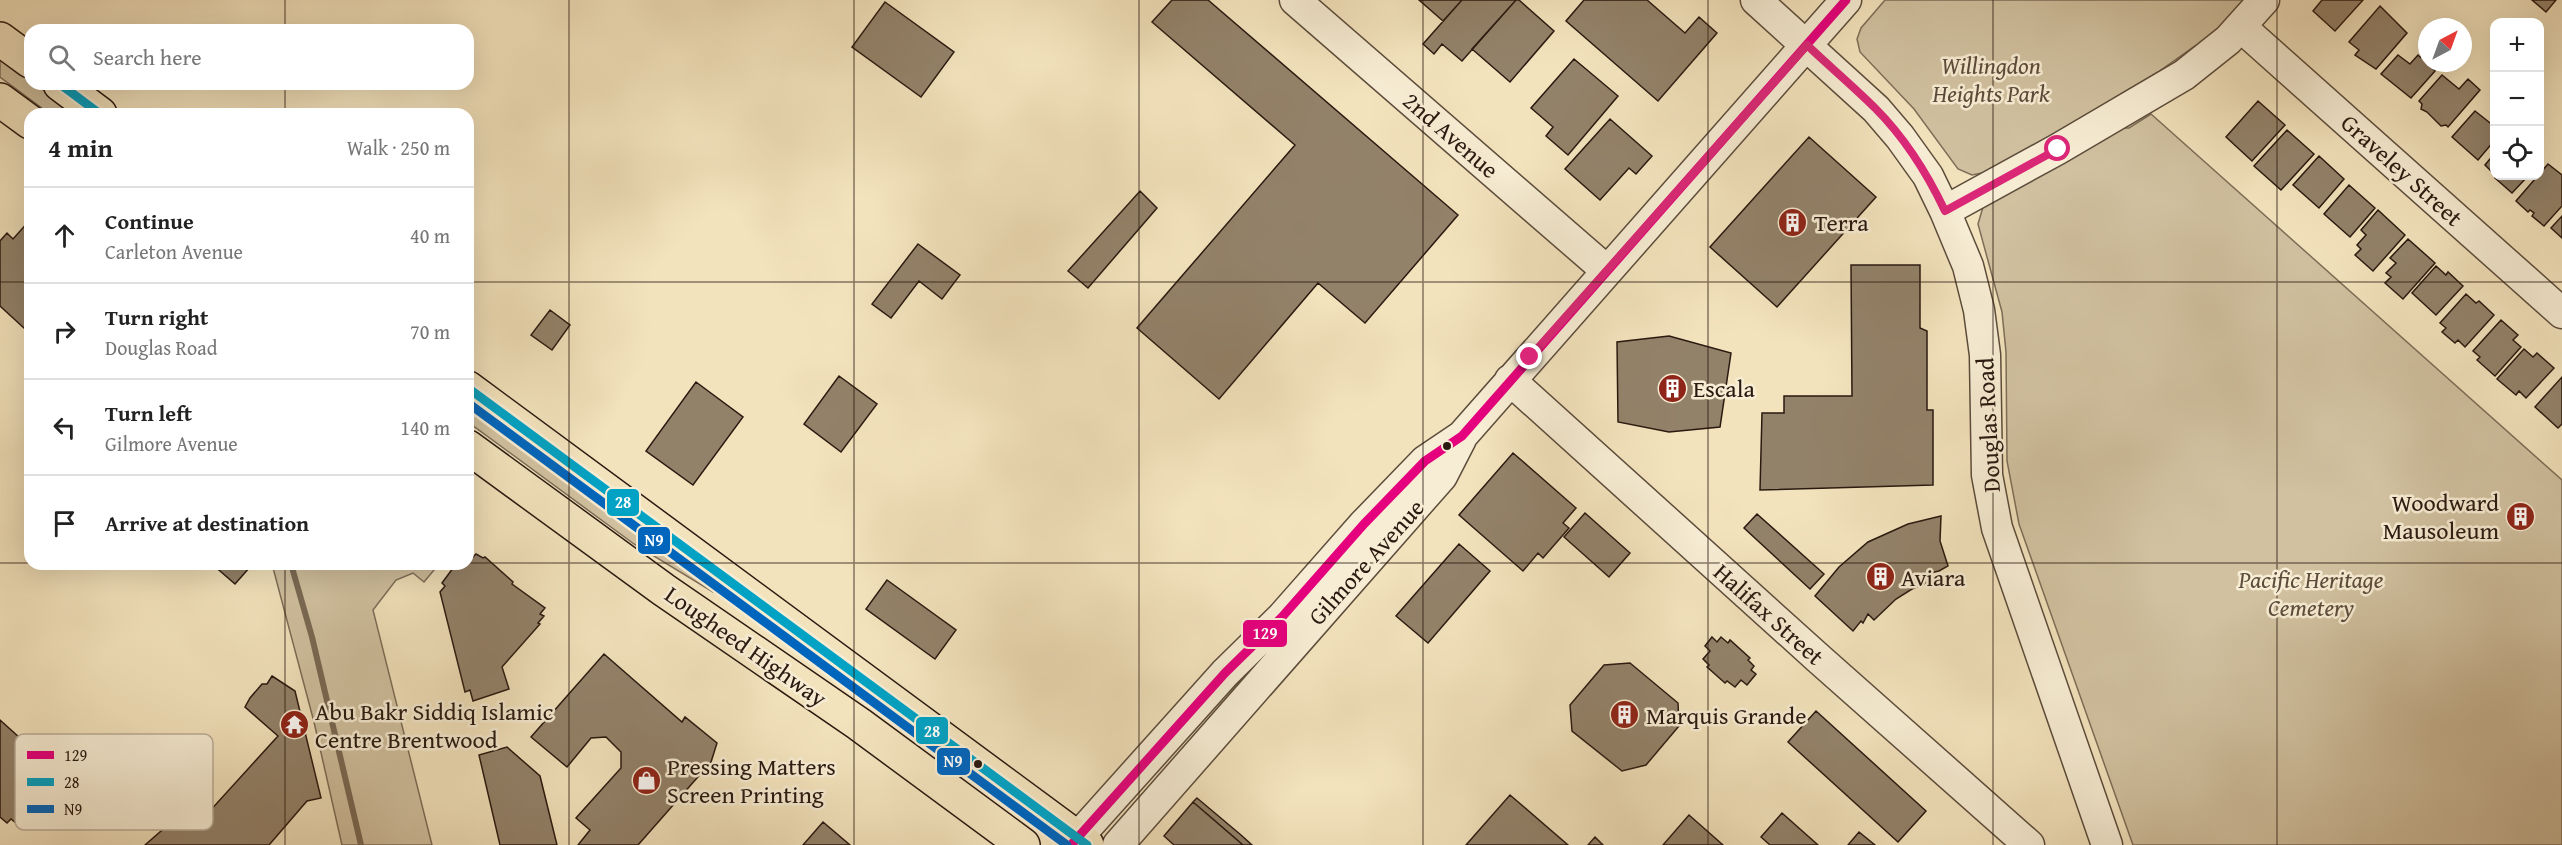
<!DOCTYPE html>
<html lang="en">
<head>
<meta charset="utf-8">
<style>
  :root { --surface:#fff; --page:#f2f2f2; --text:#222; --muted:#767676; --line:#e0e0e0 }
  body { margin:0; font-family:"Gentium Book Plus",serif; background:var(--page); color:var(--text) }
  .controls { position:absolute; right:18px; top:18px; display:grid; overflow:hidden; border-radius:12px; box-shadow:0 6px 24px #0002 }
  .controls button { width:54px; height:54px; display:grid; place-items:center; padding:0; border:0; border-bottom:2px solid var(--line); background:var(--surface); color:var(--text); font:30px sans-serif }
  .compass { position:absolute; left:2418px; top:18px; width:54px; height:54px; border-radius:50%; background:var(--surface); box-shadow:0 6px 24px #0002; rotate:41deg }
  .stop { position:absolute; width:18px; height:18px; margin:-14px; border:4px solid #db2777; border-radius:50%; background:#fff }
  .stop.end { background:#db2777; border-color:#fff; box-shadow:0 2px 6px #0008 }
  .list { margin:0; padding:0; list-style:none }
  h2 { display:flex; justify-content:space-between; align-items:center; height:78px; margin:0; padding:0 24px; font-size:26px }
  h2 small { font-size:20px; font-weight:400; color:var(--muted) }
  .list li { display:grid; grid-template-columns:39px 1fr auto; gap:18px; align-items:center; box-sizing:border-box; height:96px; padding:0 24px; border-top:2px solid var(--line) }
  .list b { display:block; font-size:22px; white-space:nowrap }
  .list p { margin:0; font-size:20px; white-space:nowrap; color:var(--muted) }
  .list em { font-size:20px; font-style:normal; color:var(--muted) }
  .icon { flex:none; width:33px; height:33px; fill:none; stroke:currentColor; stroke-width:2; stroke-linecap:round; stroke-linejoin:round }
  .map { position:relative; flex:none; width:2562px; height:845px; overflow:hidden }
  .search { position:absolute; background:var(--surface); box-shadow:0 6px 24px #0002; left:24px; top:24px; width:450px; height:66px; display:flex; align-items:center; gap:15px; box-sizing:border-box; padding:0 21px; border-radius:18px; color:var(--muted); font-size:22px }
  .panel { position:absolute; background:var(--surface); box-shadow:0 6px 24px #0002; left:24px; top:108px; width:450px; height:462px; border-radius:18px }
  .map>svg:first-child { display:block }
</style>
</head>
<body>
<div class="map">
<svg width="2562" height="845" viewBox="0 0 2562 845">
  <rect width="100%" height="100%" fill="#f3e3bd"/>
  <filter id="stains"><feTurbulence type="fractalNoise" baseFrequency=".00333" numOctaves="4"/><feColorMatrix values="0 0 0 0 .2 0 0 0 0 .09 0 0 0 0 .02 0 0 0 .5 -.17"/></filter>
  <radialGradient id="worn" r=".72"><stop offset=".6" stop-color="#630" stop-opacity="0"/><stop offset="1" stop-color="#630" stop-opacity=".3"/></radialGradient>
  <path fill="#d1c1a0" stroke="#7e6d58" stroke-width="1.5" d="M 1885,0 L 2249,0 L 2205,44 L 2195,46 L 2158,72 L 2114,98 L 2108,106 L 1987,172 L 1972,175 L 1958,169 L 1914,109 L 1860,52 L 1857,39 L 1861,28 Z
    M 0,58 L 30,80 L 30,84 L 35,84 L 76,114 L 50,114 L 0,77 Z
    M 2151,114 L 2562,480 L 2562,845 L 2133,845 L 2019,524 L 2007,461 L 2006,352 L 2002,312 L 1978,224 L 1983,207 L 2118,128 L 2129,128 Z
    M 468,405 L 716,588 L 713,592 L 634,544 L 468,422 Z
    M 272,564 L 439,564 L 424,582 L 413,573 L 396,580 L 373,610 L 432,845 L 342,845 L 314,722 Z"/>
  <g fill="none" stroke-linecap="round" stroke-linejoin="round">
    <path stroke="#7a6954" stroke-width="6" d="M 291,564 L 312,637 L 361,845"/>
  </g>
  <path fill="#93826a" stroke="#2a1910" stroke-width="1.5" d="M 1172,0 L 1208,0 L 1458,215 L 1365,323 L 1318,283 L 1219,399 L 1137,328 L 1295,145 L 1152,22 Z
    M 1419,0 L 1462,0 L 1443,21 Z
    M 1462,0 L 1516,0 L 1462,61 L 1442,44 L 1434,54 L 1423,44 Z
    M 1516,0 L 1519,0 L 1554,31 L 1510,82 L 1472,49 Z
    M 1584,0 L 1647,0 L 1685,33 L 1699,17 L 1717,33 L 1658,101 L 1566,21 Z
    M 2322,0 L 2363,0 L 2335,31 L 2313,11 Z
    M 2532,0 L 2556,0 L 2546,12 Z
    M 885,2 L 954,52 L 921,97 L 852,47 Z
    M 2380,6 L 2407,33 L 2376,69 L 2355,55 L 2359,50 L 2349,42 Z
    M 2398,55 L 2410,64 L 2418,55 L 2420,57 L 2421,56 L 2435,71 L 2411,98 L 2381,74 Z
    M 1574,59 L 1618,96 L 1568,155 L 1546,136 L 1553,127 L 1531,108 Z
    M 2442,75 L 2459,89 L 2468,79 L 2480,90 L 2448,127 L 2446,125 L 2441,126 L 2427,112 L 2421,109 L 2422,104 L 2419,101 Z
    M 2258,101 L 2285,125 L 2252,161 L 2226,137 Z
    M 2475,111 L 2494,126 L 2494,141 L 2478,160 L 2452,137 Z
    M 1610,119 L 1652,156 L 1636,174 L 1629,168 L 1600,200 L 1565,169 Z
    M 2287,130 L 2314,154 L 2281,190 L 2254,166 Z
    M 1809,137 L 1876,197 L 1777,307 L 1710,247 Z
    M 2494,154 L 2494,174 L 2485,165 Z
    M 2319,156 L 2344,179 L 2319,208 L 2293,185 Z
    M 2548,164 L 2562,175 L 2562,206 L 2544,226 L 2532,216 L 2534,213 L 2530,210 L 2528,212 L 2516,201 Z
    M 2497,176 L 2496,176 L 2528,176 L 2512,193 L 2495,178 Z
    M 2349,185 L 2375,208 L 2350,237 L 2324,214 Z
    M 1140,191 L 1157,208 L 1088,288 L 1068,271 Z
    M 2378,210 L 2405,235 L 2373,271 L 2355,255 L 2361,249 L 2357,245 L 2366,235 L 2361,230 Z
    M 2562,216 L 2562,238 L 2551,228 Z
    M 30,220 L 30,323 L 25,329 L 0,306 L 0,241 L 7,233 L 13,239 Z
    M 2408,239 L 2435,263 L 2403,299 L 2385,283 L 2391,277 L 2386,273 L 2396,263 L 2390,258 Z
    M 918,244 L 960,275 L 942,299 L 919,281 L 891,318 L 872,304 Z
    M 1851,265 L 1920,265 L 1920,328 L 1927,331 L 1927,410 L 1933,410 L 1933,485 L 1760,490 L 1762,413 L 1784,413 L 1784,396 L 1852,396 Z
    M 2436,266 L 2446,275 L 2448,272 L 2463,286 L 2436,315 L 2412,293 Z
    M 2466,294 L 2476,303 L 2479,301 L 2494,315 L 2465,347 L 2458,340 L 2455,343 L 2442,332 L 2446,328 L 2440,323 Z
    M 550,310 L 570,325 L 552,350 L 531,335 Z
    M 2501,320 L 2518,335 L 2513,340 L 2521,347 L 2495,376 L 2477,360 L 2480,357 L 2473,351 Z
    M 1669,336 L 1731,353 L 1720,427 L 1669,432 L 1618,422 L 1617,342 Z
    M 2524,349 L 2533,357 L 2537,353 L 2554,368 L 2526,398 L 2519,391 L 2516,395 L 2497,379 Z
    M 839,376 L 877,404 L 841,452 L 804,424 Z
    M 2562,377 L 2562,424 L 2558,428 L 2535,407 Z
    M 696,382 L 743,417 L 693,485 L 646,451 Z
    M 1513,453 L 1576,508 L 1563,523 L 1569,528 L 1543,558 L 1538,553 L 1523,571 L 1459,515 Z
    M 2519,506 L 2530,516 L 2522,525 L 2511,515 Z
    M 1585,513 L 1630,553 L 1609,577 L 1564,537 Z
    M 1757,514 L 1824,574 L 1810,589 L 1744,528 Z
    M 1941,516 L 1940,541 L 1948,566 L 1939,571 L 1930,573 L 1932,581 L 1912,589 L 1896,599 L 1874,620 L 1868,614 L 1863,623 L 1861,621 L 1853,631 L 1815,596 L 1839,567 L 1868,542 L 1908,524 Z
    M 1459,544 L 1490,571 L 1428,643 L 1396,616 Z
    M 468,553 L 473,557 L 476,554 L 483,558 L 485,557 L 513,582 L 512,584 L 545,608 L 540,614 L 544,616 L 538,623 L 540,624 L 502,667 L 509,689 L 473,701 L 470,690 L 465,692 L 440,592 L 445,586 L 442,583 L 456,564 L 468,564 Z
    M 212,564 L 247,564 L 250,567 L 235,584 Z
    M 887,580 L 956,630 L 935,659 L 866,609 Z
    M 1712,637 L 1717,642 L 1721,637 L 1728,643 L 1730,640 L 1750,658 L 1748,660 L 1754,666 L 1751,670 L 1756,674 L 1747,685 L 1741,680 L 1735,687 L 1727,681 L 1725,683 L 1707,667 L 1709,665 L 1703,659 L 1710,651 L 1705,646 Z
    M 604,654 L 682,722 L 685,717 L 717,743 L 711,762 L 638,845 L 578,845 L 590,830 L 576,818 L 621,768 L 621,752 L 606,737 L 591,738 L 567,767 L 531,737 Z
    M 1630,663 L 1678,703 L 1679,726 L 1646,765 L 1622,771 L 1572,731 L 1570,705 L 1604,665 Z
    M 272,676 L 295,691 L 321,798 L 307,801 L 269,845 L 145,845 L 184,811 L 198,824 L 278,736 L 245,707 L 250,698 L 262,684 L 267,684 Z
    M 1816,711 L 1926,811 L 1898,842 L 1788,742 Z
    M 0,720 L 39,755 L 37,758 L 53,772 L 44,783 L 48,787 L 16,823 L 11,819 L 7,823 L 0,817 Z
    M 507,747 L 540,776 L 557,845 L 500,845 L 479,755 Z
    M 1510,795 L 1568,845 L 1466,845 Z
    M 1197,798 L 1241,835 L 1252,845 L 1243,845 L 1193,802 Z
    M 1193,802 L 1206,813 L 1243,845 L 1174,845 L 1164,836 Z
    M 1782,813 L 1818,845 L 1770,845 L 1761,837 Z
    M 1689,815 L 1723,845 L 1663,845 Z
    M 823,822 L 850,845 L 803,845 Z
    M 1859,832 L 1875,845 L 1848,845 Z
    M 1595,837 L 1603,845 L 1588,845 Z"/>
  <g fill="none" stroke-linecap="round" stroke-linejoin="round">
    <defs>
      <path id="minor" d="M 1295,0 L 1606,270
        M 1756,0 L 1876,109 L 1900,137 L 1928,176 L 1945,211 L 1968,266 L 1979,310 L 1985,355 L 1987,475 L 1997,528 L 2107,845
        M 2241,27 L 2562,313
        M 1945,211 L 2058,149 L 2184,75 L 2228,40 L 2264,0
        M 1510,380 L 1818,658 L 2029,845
        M 1077,838 L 1225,673 L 1282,617 L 1364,524 L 1425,461 L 1462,436 L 1846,0
        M 1118,845 L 1442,476 L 1461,439"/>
      <path id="major" d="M 0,39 L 30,61
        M 60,84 L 100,114
        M 0,100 L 30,122
        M 468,388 L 1087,845
        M 468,447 L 664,590 L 859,724 L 1023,845"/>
    </defs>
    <use href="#minor" stroke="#5c4c3b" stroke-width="33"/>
    <use href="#major" stroke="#2a1910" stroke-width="36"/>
    <use href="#minor" stroke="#f7edd4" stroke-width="30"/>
    <use href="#major" stroke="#f3e3bd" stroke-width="33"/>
    <defs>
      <path id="bus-1" d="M 1071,845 L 1225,673 L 1282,617 L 1364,524 L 1425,461 L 1462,436 L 1846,0"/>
      <path id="bus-2" d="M 60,84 L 100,114
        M 468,388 L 1087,845"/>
      <path id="bus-3" d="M 468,403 L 1067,845"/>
    </defs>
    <use href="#bus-1" stroke="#f7edd4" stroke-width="14"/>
    <use href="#bus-2" stroke="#f7edd4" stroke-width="14"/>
    <use href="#bus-3" stroke="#f7edd4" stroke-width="14"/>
    <use href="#bus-1" stroke="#e5007d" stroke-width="9"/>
    <use href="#bus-2" stroke="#02a2c4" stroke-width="9"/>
    <use href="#bus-3" stroke="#0065bd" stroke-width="9"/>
  </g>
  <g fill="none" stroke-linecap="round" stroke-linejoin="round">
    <path stroke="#db2777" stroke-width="8" d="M 1530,357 L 1807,45 C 1829,66 1853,86 1875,108 C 1905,138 1927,173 1945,211 L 2058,149"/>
  </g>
  <path fill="none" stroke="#2a1910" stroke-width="1.5" stroke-opacity="0.55" d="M 285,0 L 285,30M 569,0 L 569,845M 854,0 L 854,845M 1139,0 L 1139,845M 1423,0 L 1423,845M 1708,0 L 1708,845M 1993,0 L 1993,845M 2277,0 L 2277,845M 285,84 L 285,114M 0,282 L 30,282M 468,282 L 2562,282M 0,563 L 30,563M 468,563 L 2562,563M 285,564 L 285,845"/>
  <defs>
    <symbol id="building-disc" viewBox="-11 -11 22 22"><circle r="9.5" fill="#8f2418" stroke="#f7edd4"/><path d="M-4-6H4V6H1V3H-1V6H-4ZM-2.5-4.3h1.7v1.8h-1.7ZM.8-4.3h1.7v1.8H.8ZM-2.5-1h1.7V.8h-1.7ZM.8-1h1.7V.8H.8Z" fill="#fff"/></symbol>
    <symbol id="temple-disc" viewBox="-11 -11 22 22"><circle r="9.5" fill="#8f2418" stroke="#f7edd4"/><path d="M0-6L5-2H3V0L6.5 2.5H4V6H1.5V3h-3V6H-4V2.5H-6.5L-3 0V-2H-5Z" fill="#fff"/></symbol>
    <symbol id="shop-disc" viewBox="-11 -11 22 22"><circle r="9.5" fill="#8f2418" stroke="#f7edd4"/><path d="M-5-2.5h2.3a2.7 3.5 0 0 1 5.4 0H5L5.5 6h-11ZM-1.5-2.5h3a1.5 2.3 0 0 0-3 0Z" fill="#fff"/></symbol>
  </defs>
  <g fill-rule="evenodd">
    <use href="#building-disc" x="1776" y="206" width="33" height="33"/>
    <use href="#building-disc" x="1656" y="372" width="33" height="33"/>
    <use href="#building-disc" x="2504" y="500" width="33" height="33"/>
    <use href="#building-disc" x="1864" y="560" width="33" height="33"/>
    <use href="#building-disc" x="1608" y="698" width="33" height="33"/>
    <use href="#temple-disc" x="278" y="708" width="33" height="33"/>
    <use href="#shop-disc" x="630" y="764" width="33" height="33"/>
  </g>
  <g fill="#2a1910" stroke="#f7edd4" stroke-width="2">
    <circle cx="1447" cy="446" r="5"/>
    <circle cx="978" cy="764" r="5"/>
  </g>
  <g text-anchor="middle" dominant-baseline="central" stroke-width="5" stroke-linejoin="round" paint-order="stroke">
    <g font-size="24" font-style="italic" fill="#5c4b3b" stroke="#f7edd4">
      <text x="1991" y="65">Willingdon<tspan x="1991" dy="28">Heights Park</tspan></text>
      <text x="2311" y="579">Pacific Heritage<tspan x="2311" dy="28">Cemetery</tspan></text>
    </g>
    <g font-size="24" fill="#2a1910" stroke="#f7edd4">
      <text transform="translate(1451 135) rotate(41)">2nd Avenue</text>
      <text transform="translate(2402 170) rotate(42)">Graveley Street</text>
      <text transform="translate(1988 425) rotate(-93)">Douglas Road</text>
      <text transform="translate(1366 562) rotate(-48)">Gilmore Avenue</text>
      <text transform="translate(1769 614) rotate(42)">Halifax Street</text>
      <text transform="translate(746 646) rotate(35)">Lougheed Highway</text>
    </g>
    <g font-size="24" fill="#2a1910" stroke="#f7edd4" text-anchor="start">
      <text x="1814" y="222">Terra</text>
      <text x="1693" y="388">Escala</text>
      <text x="2499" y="502" text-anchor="end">Woodward<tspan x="2499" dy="28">Mausoleum</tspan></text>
      <text x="1901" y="577">Aviara</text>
      <text x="315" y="711">Abu Bakr Siddiq Islamic<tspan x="315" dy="28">Centre Brentwood</tspan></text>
      <text x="1646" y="715">Marquis Grande</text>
      <text x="667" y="766">Pressing Matters<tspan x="667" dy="28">Screen Printing</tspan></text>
    </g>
  </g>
  <rect x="15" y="734" width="198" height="96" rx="9" fill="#f7edd4" stroke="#baad99" stroke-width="1.5"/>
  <rect x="27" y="751" width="27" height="8" fill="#e5007d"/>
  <rect x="27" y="778" width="27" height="8" fill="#02a2c4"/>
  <rect x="27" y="805" width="27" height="8" fill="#0065bd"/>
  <g font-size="16" fill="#2a1910">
    <text x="64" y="761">129</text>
    <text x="64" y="788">28</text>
    <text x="64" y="815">N9</text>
  </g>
  <g stroke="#f7edd4" stroke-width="2">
    <rect x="606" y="488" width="34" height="29" rx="6" fill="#02a2c4"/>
    <rect x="637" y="526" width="34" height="29" rx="6" fill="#0065bd"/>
    <rect x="1242" y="619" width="46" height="29" rx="6" fill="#e5007d"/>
    <rect x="915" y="716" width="34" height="29" rx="6" fill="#02a2c4"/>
    <rect x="936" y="747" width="35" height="29" rx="6" fill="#0065bd"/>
  </g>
  <g font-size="16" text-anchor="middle" font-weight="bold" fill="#fff">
    <text x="623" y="508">28</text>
    <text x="654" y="546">N9</text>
    <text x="1265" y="639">129</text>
    <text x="932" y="737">28</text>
    <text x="953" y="767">N9</text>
  </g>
  <rect width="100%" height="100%" filter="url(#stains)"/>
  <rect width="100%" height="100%" fill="url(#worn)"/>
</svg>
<div class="controls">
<button>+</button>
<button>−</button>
<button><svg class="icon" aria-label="locate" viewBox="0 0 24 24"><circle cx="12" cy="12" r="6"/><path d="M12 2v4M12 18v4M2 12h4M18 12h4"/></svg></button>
</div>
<svg class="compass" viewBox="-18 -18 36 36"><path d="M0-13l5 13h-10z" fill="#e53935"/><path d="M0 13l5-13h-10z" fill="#767676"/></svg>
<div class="stop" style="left:2058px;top:149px"></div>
<div class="stop end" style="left:1530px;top:357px"></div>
<div class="search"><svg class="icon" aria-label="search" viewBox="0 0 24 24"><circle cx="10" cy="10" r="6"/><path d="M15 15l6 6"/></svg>Search here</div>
<section class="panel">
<h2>4 min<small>Walk · 250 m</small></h2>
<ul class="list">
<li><svg class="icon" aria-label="ahead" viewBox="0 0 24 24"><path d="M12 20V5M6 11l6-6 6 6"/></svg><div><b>Continue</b><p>Carleton Avenue</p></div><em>40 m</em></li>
<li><svg class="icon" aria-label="right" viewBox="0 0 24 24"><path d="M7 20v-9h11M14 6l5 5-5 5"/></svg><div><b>Turn right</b><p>Douglas Road</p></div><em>70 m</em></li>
<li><svg class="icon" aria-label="left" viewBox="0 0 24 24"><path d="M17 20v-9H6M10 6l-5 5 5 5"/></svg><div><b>Turn left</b><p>Gilmore Avenue</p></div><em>140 m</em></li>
<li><svg class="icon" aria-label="arrive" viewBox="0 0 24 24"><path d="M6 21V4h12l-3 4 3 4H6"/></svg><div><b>Arrive at destination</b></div></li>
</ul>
</section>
</div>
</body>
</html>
